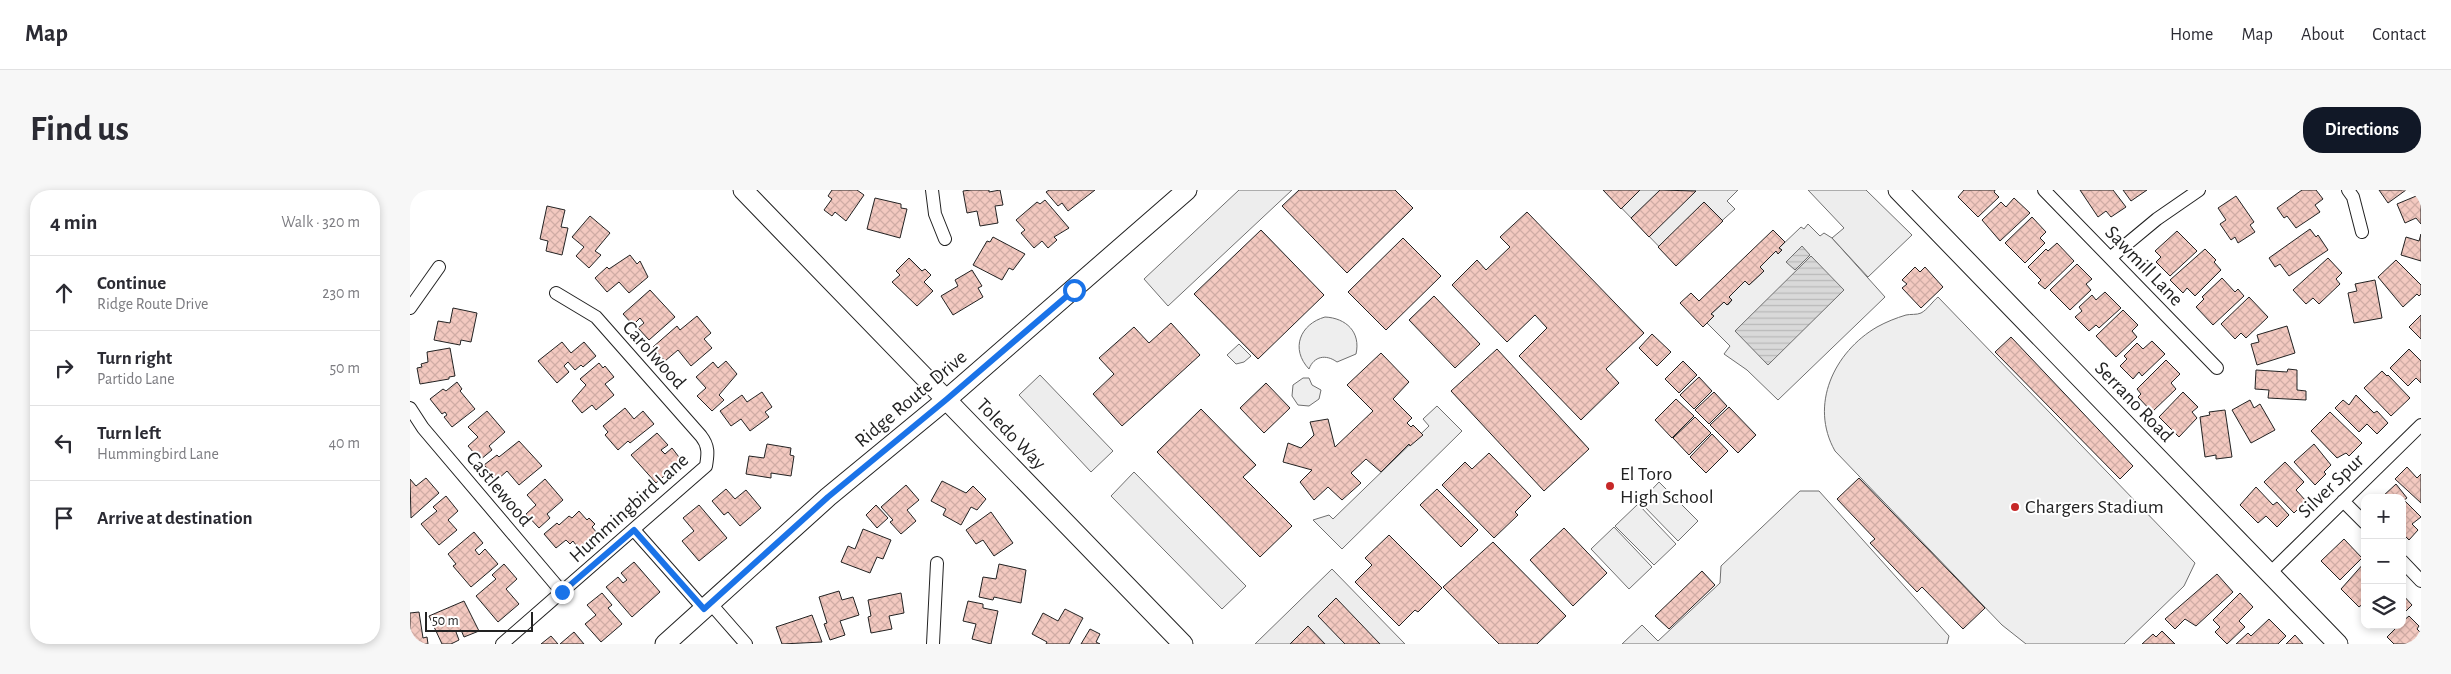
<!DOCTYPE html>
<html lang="en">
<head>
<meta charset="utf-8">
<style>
  :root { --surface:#fff; --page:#f7f7f7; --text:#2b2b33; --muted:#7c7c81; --line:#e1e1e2; --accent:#111827 }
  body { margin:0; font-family:"Alegreya Sans",sans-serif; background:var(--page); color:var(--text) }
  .controls { position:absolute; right:15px; bottom:15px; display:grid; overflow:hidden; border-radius:10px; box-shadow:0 2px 8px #0003 }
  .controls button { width:45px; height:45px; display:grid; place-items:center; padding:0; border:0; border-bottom:1px solid var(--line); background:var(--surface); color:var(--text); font:25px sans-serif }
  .scale { position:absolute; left:15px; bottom:12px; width:108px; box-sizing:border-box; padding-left:5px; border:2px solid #222; border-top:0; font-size:14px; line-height:18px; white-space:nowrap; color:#222; -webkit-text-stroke:4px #fff; paint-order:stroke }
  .stop { position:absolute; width:15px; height:15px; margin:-11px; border:4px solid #1a73e8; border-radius:50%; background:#fff }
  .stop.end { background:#1a73e8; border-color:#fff; box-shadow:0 1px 5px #0008 }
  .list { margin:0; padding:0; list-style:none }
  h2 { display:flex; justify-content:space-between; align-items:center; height:65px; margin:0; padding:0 20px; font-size:21px }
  h2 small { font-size:16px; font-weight:400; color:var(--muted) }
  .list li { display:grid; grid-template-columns:32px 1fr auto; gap:15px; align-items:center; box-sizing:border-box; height:75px; padding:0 20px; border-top:1px solid var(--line) }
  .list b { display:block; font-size:19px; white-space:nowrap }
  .list p { margin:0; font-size:16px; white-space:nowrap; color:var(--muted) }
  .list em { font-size:16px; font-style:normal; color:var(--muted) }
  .icon { flex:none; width:28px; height:28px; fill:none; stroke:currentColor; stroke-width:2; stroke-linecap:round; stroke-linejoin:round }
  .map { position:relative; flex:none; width:2011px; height:454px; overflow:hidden; border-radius:20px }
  header { display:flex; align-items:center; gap:30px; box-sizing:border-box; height:70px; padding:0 25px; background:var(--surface); border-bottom:1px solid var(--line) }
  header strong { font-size:24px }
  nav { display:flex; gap:28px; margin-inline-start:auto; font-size:18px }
  .intro { display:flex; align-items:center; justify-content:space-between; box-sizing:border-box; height:120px; padding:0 30px }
  h1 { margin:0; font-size:35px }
  .button { padding:12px 22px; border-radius:20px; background:var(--accent); color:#fff; font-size:18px; font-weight:700 }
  main { display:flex; gap:30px; padding:0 30px }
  aside { flex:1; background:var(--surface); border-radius:20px; box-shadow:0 2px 8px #0003 }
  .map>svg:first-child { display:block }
</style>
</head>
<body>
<header>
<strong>Map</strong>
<nav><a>Home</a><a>Map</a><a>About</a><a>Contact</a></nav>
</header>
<div class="intro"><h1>Find us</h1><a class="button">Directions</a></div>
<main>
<aside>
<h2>4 min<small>Walk · 320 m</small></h2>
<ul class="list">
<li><svg class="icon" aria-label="ahead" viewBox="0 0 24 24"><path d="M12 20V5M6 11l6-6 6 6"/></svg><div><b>Continue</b><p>Ridge Route Drive</p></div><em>230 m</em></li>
<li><svg class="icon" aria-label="right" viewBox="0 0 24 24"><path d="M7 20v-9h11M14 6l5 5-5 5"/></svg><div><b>Turn right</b><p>Partido Lane</p></div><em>50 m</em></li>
<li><svg class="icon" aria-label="left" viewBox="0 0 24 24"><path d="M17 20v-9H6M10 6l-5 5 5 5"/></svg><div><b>Turn left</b><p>Hummingbird Lane</p></div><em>40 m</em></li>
<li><svg class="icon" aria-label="arrive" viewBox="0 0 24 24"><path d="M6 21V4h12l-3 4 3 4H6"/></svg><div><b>Arrive at destination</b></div></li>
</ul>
</aside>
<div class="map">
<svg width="2011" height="454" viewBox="0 0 2011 454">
  <defs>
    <pattern id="water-rules" width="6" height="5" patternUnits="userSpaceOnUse" patternTransform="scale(1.25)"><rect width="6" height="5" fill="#d9d9d9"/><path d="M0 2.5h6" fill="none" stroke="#bababa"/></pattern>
    <pattern id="building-cross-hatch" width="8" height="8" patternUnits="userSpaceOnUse" patternTransform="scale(1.25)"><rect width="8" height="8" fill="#f3c9c0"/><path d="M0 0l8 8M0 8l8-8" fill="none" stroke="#d0aca5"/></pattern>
  </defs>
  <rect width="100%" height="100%" fill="#fff"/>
  <path fill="#eee" stroke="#6f6f6f" d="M 1398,34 L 1410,46 L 1414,43 L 1422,48 L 1475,107 L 1368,210 L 1337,180 L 1314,164 L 1320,156 L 1297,133 L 1304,126 L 1301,124 L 1314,112 L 1318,115 L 1322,110 L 1319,107 L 1335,91 L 1339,95 L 1354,81 L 1350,77 L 1366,61 L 1368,63 L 1372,60 L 1369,58 L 1391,37 L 1394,39 Z
    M 1528,107 L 1785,373 L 1774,396 L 1714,454 L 1616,454 L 1592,435 L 1425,261 C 1399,215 1424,162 1467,137 C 1476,132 1486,128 1496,125 C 1500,124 1507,125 1511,123 C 1517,120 1523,111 1528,107 Z
    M 915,127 C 936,128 951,142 946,164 L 927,172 C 916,164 904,166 899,179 C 880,159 890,134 915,127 Z
    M 829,154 L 841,166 L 834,172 L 826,174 L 817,165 Z
    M 893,188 L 899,188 L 902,195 L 911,200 L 909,209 L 899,216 L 888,215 L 882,206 L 883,195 Z
    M 1027,216 L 1052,241 L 932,359 L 903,330 L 919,325 L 923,329 L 1019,236 L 1013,229 Z
    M 1249,292 L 1288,331 L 1268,351 L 1230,312 Z
    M 1390,301 L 1409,301 L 1539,446 L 1537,454 L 1212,454 L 1232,435 L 1248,451 L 1310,393 L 1311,376 Z
    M 1228,314 L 1266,354 L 1244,375 L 1205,336 Z
    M 1204,337 L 1242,377 L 1219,399 L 1181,359 Z"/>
  <path fill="#ededed" stroke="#6f6f6f" d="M 829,0 L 882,0 L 758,116 L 734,89 Z
    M 1194,0 L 1328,0 L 1317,11 L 1325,19 L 1265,73 Z
    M 1398,0 L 1456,0 L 1502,45 L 1458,87 L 1422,48 L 1434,38 Z
    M 630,185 L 703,261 L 681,282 L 609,205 Z
    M 724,282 L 836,396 L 812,419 L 701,306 Z
    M 922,379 L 995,454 L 845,454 Z"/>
  <path fill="url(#water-rules)" stroke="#6f6f6f" d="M 1392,56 L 1400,65 L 1385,80 L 1376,72 Z
    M 1401,66 L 1434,100 L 1358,175 L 1325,141 Z"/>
  <path fill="url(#building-cross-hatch)" stroke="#222" d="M 422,0 L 447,0 L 454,5 L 436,31 L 425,22 L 422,26 L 414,20 L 422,9 L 418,6 Z
    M 561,0 L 579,0 L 579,2 L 590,0 L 593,15 L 585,16 L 588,33 L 570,36 L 567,21 L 557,23 L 553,1 Z
    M 639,0 L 685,0 L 658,21 L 652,13 L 648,16 L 636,2 Z
    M 889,0 L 985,0 L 1003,18 L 937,83 L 872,16 Z
    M 1193,0 L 1230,0 L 1211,19 Z
    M 1250,0 L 1286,1 L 1239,47 L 1221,28 Z
    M 1554,0 L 1585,0 L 1584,2 L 1589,7 L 1568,27 L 1548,7 Z
    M 1670,0 L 1703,0 L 1716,17 L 1701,27 L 1696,21 L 1688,27 Z
    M 1713,0 L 1737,0 L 1721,11 Z
    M 1892,0 L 1906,0 L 1913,9 L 1905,15 L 1910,22 L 1886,38 L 1877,26 L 1874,28 L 1867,18 Z
    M 1969,0 L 1996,0 L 1978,13 Z
    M 2011,4 L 2011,34 L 2006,28 L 1995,33 L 1987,14 Z
    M 1826,6 L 1844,32 L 1840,35 L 1845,42 L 1828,53 L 1825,47 L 1821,50 L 1810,34 L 1816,30 L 1808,18 Z
    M 465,8 L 491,14 L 491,18 L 497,19 L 490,48 L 457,39 Z
    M 1604,8 L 1620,23 L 1590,51 L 1572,30 L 1591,12 L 1596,17 Z
    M 635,10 L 659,38 L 644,47 L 647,50 L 638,58 L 632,51 L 624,58 L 611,43 L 615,40 L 606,30 L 627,12 L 630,14 Z
    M 1294,12 L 1313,31 L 1266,76 L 1248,57 Z
    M 137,16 L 155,20 L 151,37 L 158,38 L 152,65 L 136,61 L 138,51 L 130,49 Z
    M 1117,22 L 1234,143 L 1196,179 L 1209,193 L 1171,230 L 1109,166 L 1137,138 L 1125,125 L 1097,152 L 1042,95 L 1067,70 L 1076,80 L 1100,57 L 1090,47 Z
    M 180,26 L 200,43 L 185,61 L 191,65 L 179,78 L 166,66 L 174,57 L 162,47 Z
    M 1622,27 L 1636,42 L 1630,48 L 1635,53 L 1615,73 L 1595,53 Z
    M 1900,39 L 1906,47 L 1908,45 L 1918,60 L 1879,86 L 1870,74 L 1865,77 L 1859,68 Z
    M 851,40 L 914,105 L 848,169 L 784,104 Z
    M 1363,40 L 1375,52 L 1369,58 L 1372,60 L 1368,64 L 1366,61 L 1350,77 L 1354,81 L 1339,95 L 1335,91 L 1319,107 L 1322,110 L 1317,115 L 1314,112 L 1301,124 L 1304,126 L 1293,137 L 1270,113 L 1281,103 L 1289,111 Z
    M 1767,41 L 1787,61 L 1760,86 L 1746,72 L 1751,67 L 1745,61 Z
    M 2011,44 L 2011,71 L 1991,65 L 1996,47 L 2009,51 Z
    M 583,47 L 615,64 L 603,80 L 599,78 L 592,90 L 563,75 L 577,51 L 580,52 Z
    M 993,48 L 1031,86 L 976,140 L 938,102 Z
    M 1647,53 L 1664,71 L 1635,99 L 1628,93 L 1631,90 L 1618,77 L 1636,59 L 1638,61 Z
    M 1795,59 L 1806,70 L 1804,72 L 1811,80 L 1785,106 L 1777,98 L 1773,103 L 1760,90 Z
    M 220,65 L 227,74 L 230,71 L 238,87 L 219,103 L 209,92 L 197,102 L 185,88 L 197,77 L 199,79 Z
    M 499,68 L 512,81 L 515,79 L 521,85 L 514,92 L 523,101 L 507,116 L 482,92 L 490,85 L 486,81 Z
    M 1918,68 L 1932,83 L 1926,89 L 1930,94 L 1909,114 L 1903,108 L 1896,114 L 1883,100 Z
    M 1986,70 L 2011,95 L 2011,104 L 2009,106 L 2007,104 L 1993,117 L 1968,87 Z
    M 1667,74 L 1682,89 L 1676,94 L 1681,100 L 1660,120 L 1640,100 Z
    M 1505,77 L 1510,82 L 1515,77 L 1533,97 L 1511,118 L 1492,98 L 1497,94 L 1492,90 Z
    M 562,80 L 572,96 L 568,98 L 573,107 L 543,125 L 531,106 L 548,96 L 545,90 Z
    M 1812,88 L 1825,102 L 1828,99 L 1834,106 L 1803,135 L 1786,117 L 1794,109 L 1792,107 Z
    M 1965,90 L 1972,128 L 1944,133 L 1938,103 L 1947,101 L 1945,94 Z
    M 240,100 L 265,127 L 239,150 L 228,138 L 234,133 L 230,128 L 223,135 L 213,124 Z
    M 1695,102 L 1711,118 L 1689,138 L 1686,135 L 1679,141 L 1665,127 L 1672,121 L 1669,117 L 1682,105 L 1686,110 Z
    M 1024,106 L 1070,154 L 1045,178 L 999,130 Z
    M 1839,107 L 1858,127 L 1836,148 L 1831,143 L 1825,149 L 1811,134 Z
    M 43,118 L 67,123 L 61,152 L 51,150 L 50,155 L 24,150 L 28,131 L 40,133 Z
    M 1713,120 L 1728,135 L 1722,141 L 1727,147 L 1706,167 L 1686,146 Z
    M 2011,125 L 2011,149 L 1999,137 Z
    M 287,126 L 301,143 L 294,149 L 302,158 L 281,176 L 268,160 L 255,171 L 243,157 L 267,136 L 270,140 Z
    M 761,133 L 790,165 L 712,236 L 683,204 L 704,184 L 689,168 L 724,137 L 739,153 Z
    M 1877,136 L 1885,163 L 1847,175 L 1841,154 L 1849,152 L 1847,145 Z
    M 1242,144 L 1261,162 L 1247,176 L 1229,158 Z
    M 1601,147 L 1723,276 L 1710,289 L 1585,162 Z
    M 1742,151 L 1755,164 L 1732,186 L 1729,182 L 1723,189 L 1710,176 L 1717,169 L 1714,166 L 1727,153 L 1733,159 Z
    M 152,152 L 161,163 L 174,152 L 186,166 L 173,177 L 171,175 L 165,180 L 158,172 L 154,176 L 159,182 L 147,193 L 128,171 Z
    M 40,158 L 45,186 L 39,187 L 39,189 L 10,194 L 7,178 L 12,177 L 11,174 L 18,172 L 17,162 Z
    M 1087,159 L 1179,259 L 1134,301 L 1041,201 Z
    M 1999,159 L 2011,171 L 2011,193 L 2006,188 L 1998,196 L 1980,178 Z
    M 971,163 L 999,192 L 983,209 L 1002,228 L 997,233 L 1001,237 L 1003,235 L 1013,245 L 1000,256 L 999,254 L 971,282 L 956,269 L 941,283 L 951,293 L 932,310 L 918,297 L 904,310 L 890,292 L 902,280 L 873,272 L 878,253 L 891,258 L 904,245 L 900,232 L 918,229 L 925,257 L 963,221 L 937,195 Z
    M 1756,170 L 1770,184 L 1761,193 L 1766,199 L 1742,222 L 1728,207 L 1731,204 L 1727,199 Z
    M 316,171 L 327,184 L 309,205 L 314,210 L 302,221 L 287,206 L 296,198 L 286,187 L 303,172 L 308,178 Z
    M 1273,171 L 1287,185 L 1269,203 L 1255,189 Z
    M 189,173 L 193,178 L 195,176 L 204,187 L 195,194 L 204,205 L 186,220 L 182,215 L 172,223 L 162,211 L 176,195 L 170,189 Z
    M 1878,179 L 1887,180 L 1887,200 L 1896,201 L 1896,210 L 1858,208 L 1859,200 L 1845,199 L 1846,180 L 1877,182 Z
    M 1972,181 L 1977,186 L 1978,185 L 2000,208 L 1981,226 L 1954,198 Z
    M 1289,187 L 1302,201 L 1284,219 L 1270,205 Z
    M 47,192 L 52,199 L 50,201 L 65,219 L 42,237 L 34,227 L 37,225 L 35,222 L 32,224 L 20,209 L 33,199 L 36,201 Z
    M 856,193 L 880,218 L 854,243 L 830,218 Z
    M 352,202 L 362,217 L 355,222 L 359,227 L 340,241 L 331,229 L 321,236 L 310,221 L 332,205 L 337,212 Z
    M 1304,202 L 1317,216 L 1299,234 L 1285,220 Z
    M 1773,202 L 1788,217 L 1782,222 L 1787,228 L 1769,247 L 1749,227 Z
    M 1946,205 L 1964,223 L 1967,221 L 1978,233 L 1967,244 L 1957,234 L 1949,242 L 1925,218 L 1933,210 L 1939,215 Z
    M 1266,209 L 1284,226 L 1262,248 L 1245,230 Z
    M 1840,210 L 1844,218 L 1850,214 L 1865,240 L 1841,253 L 1822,220 Z
    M 1319,217 L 1346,245 L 1328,263 L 1300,235 Z
    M 215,218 L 224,229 L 233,221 L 244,234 L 220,253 L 218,251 L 208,260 L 195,245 L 198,242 L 193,236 Z
    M 791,219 L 846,275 L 833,287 L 882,336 L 850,367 L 747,262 Z
    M 1815,220 L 1822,267 L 1806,269 L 1806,265 L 1795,267 L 1790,227 L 1800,225 L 1799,222 Z
    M 77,221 L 95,242 L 79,256 L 82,260 L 70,270 L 58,256 L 68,247 L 58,237 Z
    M 1920,222 L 1952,253 L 1939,266 L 1936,263 L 1927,268 L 1901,241 Z
    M 1285,227 L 1301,243 L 1279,265 L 1263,248 Z
    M 247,243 L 258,255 L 251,260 L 255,264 L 262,258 L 272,271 L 246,293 L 221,265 Z
    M 1302,244 L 1318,261 L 1296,283 L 1280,267 Z
    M 109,251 L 132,276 L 109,295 L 97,281 L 87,290 L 74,275 L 87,265 L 89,267 Z
    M 357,254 L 381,258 L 380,265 L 384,266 L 381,286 L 361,283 L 361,288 L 336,284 L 339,266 L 354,268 Z
    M 1904,254 L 1921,275 L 1914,282 L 1916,284 L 1905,295 L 1884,272 Z
    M 1079,263 L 1121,306 L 1105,322 L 1108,325 L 1084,348 L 1032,295 L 1055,272 L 1062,279 Z
    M 1875,272 L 1894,292 L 1886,300 L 1896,311 L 1884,323 L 1854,292 Z
    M 1997,277 L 2007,288 L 2011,284 L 2011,313 L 1985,289 Z
    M 16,288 L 29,303 L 1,328 L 0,289 L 6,296 Z
    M 1449,288 L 1575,418 L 1553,439 L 1512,397 L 1507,402 L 1460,353 L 1465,349 L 1427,309 Z
    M 135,289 L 153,310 L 137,324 L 140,328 L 129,338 L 116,324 L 126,315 L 117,305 Z
    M 532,291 L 556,303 L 563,296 L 576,309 L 567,320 L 561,317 L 551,335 L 533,325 L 536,319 L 521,311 Z
    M 1986,294 L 1997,308 L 1994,310 L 2011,327 L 2002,334 L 2008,340 L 1999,350 L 1992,343 L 1992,308 L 1972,307 Z
    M 496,295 L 509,310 L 497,320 L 506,331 L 491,344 L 480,332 L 483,330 L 471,317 Z
    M 1846,297 L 1863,315 L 1867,312 L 1879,325 L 1867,337 L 1856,326 L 1848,333 L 1830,315 Z
    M 316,299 L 325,309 L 336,300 L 351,318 L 330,336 L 318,322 L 314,325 L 302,311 Z
    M 1027,299 L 1068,340 L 1051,357 L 1010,315 Z
    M 36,306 L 48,321 L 38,330 L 47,340 L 29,355 L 11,334 L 27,321 L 23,317 Z
    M 289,315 L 317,348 L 289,371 L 272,351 L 284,341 L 273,328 Z
    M 466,315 L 478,328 L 467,338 L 456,325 Z
    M 169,321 L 177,330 L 179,328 L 185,334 L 182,337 L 187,343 L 169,359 L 163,351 L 160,354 L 156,350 L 146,358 L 134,344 L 147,333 L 149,335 L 159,326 L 162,328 Z
    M 581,322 L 603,353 L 584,366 L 573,350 L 566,354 L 556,340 Z
    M 1154,338 L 1197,383 L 1163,416 L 1120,370 Z
    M 453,339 L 481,350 L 473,369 L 467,367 L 460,383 L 431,372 L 438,356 L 445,359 Z
    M 64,342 L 73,353 L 65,360 L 69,365 L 75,359 L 88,374 L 61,397 L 43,376 L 46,374 L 38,364 Z
    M 979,345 L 1032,398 L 1008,422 L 1005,420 L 989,436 L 945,392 L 962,375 L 955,368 Z
    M 1934,349 L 1952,368 L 1930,390 L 1911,371 Z
    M 1083,352 L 1156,426 L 1127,454 L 1089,454 L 1033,397 Z
    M 224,372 L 250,402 L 222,427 L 196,397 L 208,387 L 213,393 L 217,390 L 211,383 Z
    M 1955,372 L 1955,412 L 1949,417 L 1931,399 Z
    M 94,374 L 107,389 L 96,399 L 109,414 L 88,432 L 66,406 L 86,389 L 82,385 Z
    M 589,374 L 616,380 L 611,413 L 584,407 L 583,410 L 569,407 L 573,387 L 586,389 Z
    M 1292,381 L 1305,395 L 1259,439 L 1245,426 Z
    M 1807,384 L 1823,402 L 1786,436 L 1775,429 L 1765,439 L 1755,429 Z
    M 429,401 L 432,410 L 443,407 L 449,425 L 430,431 L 435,445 L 420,450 L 414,434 L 417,433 L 409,407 Z
    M 192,403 L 202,415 L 198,418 L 212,434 L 191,452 L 175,434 L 186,425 L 177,415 Z
    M 491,403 L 494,423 L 479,426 L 482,439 L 461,443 L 458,427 L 461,426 L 458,410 Z
    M 1830,403 L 1843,417 L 1829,431 L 1835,437 L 1817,454 L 1805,442 L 1810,437 L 1803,430 Z
    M 1992,404 L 2002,415 L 1995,422 L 1992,422 Z
    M 926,408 L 970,454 L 935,454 L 908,426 Z
    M 54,411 L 69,441 L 54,447 L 51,440 L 46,442 L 49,450 L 41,454 L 32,454 L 19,426 Z
    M 558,411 L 573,414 L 573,418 L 588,421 L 581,454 L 562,449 L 566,434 L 553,431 Z
    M 655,419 L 673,428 L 659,454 L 636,454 L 637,452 L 622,444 L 633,423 L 648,431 Z
    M 9,422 L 13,448 L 17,447 L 18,454 L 0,454 L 0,423 Z
    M 402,425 L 412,452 L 372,454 L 366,437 Z
    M 1999,426 L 2009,436 L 2007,439 L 2011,443 L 2011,450 L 2007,454 L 1984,454 L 1977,447 L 1989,435 L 1992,435 L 1992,432 Z
    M 1859,429 L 1876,446 L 1868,454 L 1826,454 L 1838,443 L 1841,446 Z
    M 898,436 L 915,454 L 880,454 Z
    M 680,439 L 690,444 L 686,452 L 690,454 L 671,454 Z
    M 1752,441 L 1765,454 L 1732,454 L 1743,444 L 1746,447 Z
    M 164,442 L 174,454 L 150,454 Z
    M 1885,445 L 1893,454 L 1876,454 Z
    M 141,446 L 148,454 L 131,454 Z"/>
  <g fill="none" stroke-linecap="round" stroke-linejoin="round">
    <defs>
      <path id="street" d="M 522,0 L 525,24 L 535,49
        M 1634,0 L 1807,178
        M 1938,0 L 1943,7 L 1952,42
        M 1700,68 L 1747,29 L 1789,0
        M 0,118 L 29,77
        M 0,218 L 13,238 L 152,402
        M 1933,311 L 1955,333
        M 224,340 L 294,419
        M 1992,371 L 2011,391
        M 1858,385 L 2011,235
        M 301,414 L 336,454
        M 92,454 L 296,276 C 298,264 299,256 291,246 L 186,127 L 146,103
        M 523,454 L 527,373"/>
      <path id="secondary" d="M 333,0 L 773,454
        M 1488,0 L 1928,454
        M 255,454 L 418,307 L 537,209 L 777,0"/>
    </defs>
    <use href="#street" stroke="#222" stroke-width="14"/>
    <use href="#secondary" stroke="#222" stroke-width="21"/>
    <use href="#street" stroke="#fff" stroke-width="12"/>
    <use href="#secondary" stroke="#fff" stroke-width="19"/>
  </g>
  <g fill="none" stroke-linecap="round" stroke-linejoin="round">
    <path stroke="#1a73e8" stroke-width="6" d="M 152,402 L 224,340 L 294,419 L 418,307 L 537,209 L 664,100"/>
  </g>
  <g fill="#c62828" stroke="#fff" stroke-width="2">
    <circle cx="1200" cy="296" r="5"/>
    <circle cx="1605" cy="317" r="5"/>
  </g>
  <g text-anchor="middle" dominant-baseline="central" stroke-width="4" stroke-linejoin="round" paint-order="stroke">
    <g font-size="20" fill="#222" stroke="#fff">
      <text transform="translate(1734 76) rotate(46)">Sawmill Lane</text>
      <text transform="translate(244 165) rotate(48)">Carolwood</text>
      <text transform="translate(501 209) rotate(-40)">Ridge Route Drive</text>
      <text transform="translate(1724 212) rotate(46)">Serrano Road</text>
      <text transform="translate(601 244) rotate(46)">Toledo Way</text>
      <text transform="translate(1921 296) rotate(-44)">Silver Spur</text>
      <text transform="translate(89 299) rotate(50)">Castlewood</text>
      <text transform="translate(219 318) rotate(-42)">Hummingbird Lane</text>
    </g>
    <g font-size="20" fill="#222" stroke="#fff" text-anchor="start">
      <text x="1210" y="284">El Toro<tspan x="1210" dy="23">High School</tspan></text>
      <text x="1615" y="317">Chargers Stadium</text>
    </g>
  </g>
</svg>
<div class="controls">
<button>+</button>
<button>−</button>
<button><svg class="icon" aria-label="layers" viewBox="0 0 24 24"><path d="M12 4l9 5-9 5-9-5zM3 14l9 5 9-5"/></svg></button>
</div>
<div class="scale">50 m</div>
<div class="stop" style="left:664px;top:100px"></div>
<div class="stop end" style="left:152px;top:402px"></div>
</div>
</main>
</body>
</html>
